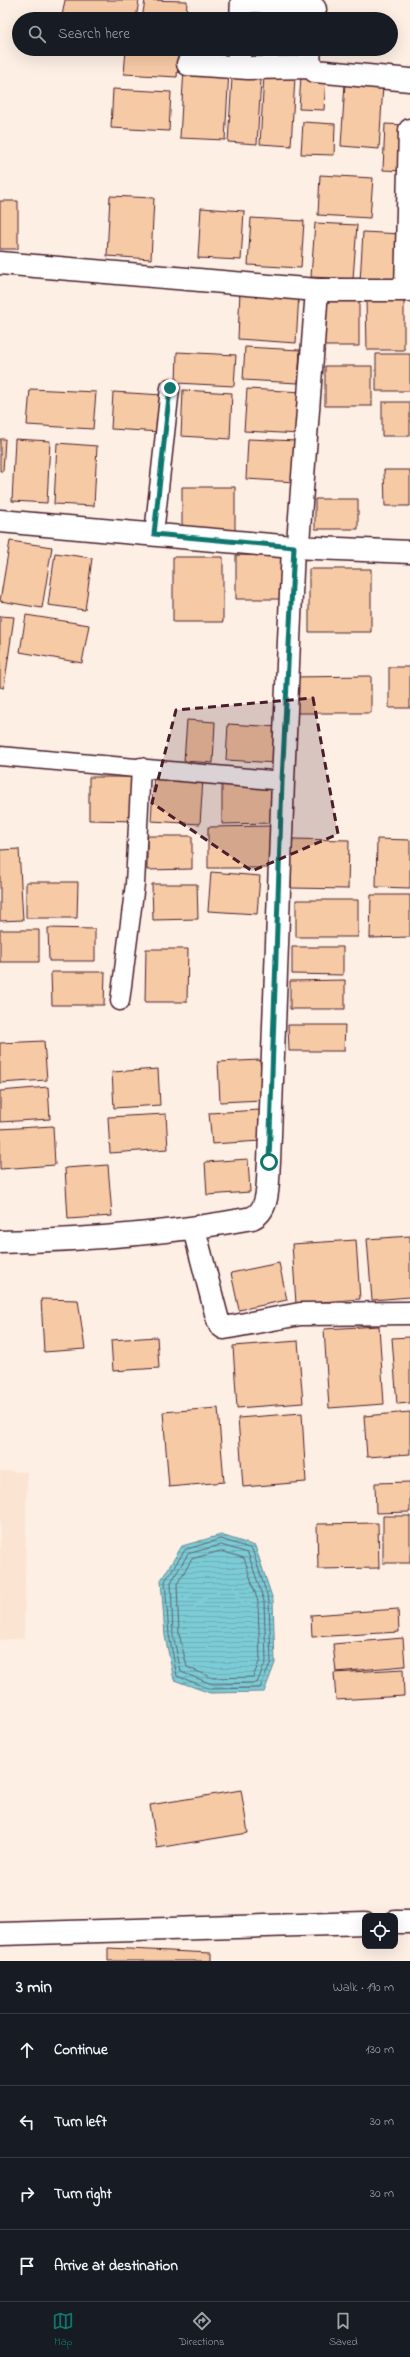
<!DOCTYPE html>
<html lang="en">
<head>
<meta charset="utf-8">
<style>
  :root { --surface:#171b24; --page:#20242c; --text:#f1f3f6; --muted:#9ea1a6; --line:#363941; --accent:#0f766e }
  body { margin:0; font-family:"Indie Flower",sans-serif; background:var(--page); color:var(--text) }
  .controls { position:absolute; right:12px; bottom:12px; display:grid; overflow:hidden; border-radius:8px; box-shadow:0 4px 16px #0002 }
  .controls button { width:36px; height:36px; display:grid; place-items:center; padding:0; border:0; border-bottom:1px solid var(--line); background:var(--surface); color:var(--text); font:20px sans-serif }
  .stop { position:absolute; width:12px; height:12px; margin:-9px; border:3px solid #0f766e; border-radius:50%; background:#fff }
  .stop.end { background:#0f766e; border-color:#fff; box-shadow:0 1px 4px #0008 }
  .list { margin:0; padding:0; list-style:none }
  h2 { display:flex; justify-content:space-between; align-items:center; height:52px; margin:0; padding:0 16px; font-size:17px }
  h2 small { font-size:13px; font-weight:400; color:var(--muted) }
  .list li { display:grid; grid-template-columns:26px 1fr auto; gap:12px; align-items:center; box-sizing:border-box; height:72px; padding:0 16px; border-top:1px solid var(--line) }
  .list b { display:block; font-size:15px; white-space:nowrap }
  .list em { font-size:13px; font-style:normal; color:var(--muted) }
  .icon { flex:none; width:22px; height:22px; fill:none; stroke:currentColor; stroke-width:2; stroke-linecap:round; stroke-linejoin:round }
  .map { position:relative; flex:none; width:410px; height:1961px; overflow:hidden }
  .search { position:absolute; background:var(--surface); box-shadow:0 4px 16px #0002; left:12px; right:12px; top:12px; height:44px; display:flex; align-items:center; gap:10px; box-sizing:border-box; padding:0 14px; border-radius:22px; color:var(--muted); font-size:15px }
  .sheet { height:340px; background:var(--surface) }
  nav { display:flex; justify-content:space-around; align-items:center; box-sizing:border-box; height:56px; border-top:1px solid var(--line); background:var(--surface); font-size:11px; color:var(--muted) }
  nav a { display:grid; justify-items:center; gap:2px }
  nav .on { color:var(--accent) }
  .map>svg:first-child { display:block }
</style>
</head>
<body>
<div class="map">
<svg width="410" height="1961" viewBox="0 0 410 1961">
  <defs>
    <pattern id="water-rules" width="6" height="5" patternUnits="userSpaceOnUse"><rect width="6" height="5" fill="#7cccd6"/><path d="M0 2.5h6" fill="none" stroke="#6dafb8"/></pattern>
  </defs>
  <rect width="100%" height="100%" fill="#fdefe4"/>
  <filter id="ink" filterUnits="userSpaceOnUse"><feTurbulence type="fractalNoise" baseFrequency=".025" numOctaves="2"/><feDisplacementMap in="SourceGraphic" scale="8" xChannelSelector="R" yChannelSelector="G"/><feConvolveMatrix kernelMatrix="1 2 1 2 8 2 1 2 1" color-interpolation-filters="sRGB"/></filter>
  <g filter="url(#ink)">
    <path fill="#fbe4d1" d="M 0,1471 L 27,1472 L 24,1638 L 0,1640 Z"/>
    <path fill="url(#water-rules)" stroke="#688792" d="M 221,1535 L 255,1546 L 273,1600 L 275,1663 L 264,1692 L 210,1693 L 174,1680 L 165,1636 L 161,1580 L 182,1546 Z"/>
    <g fill="none" stroke-linecap="round" stroke-linejoin="round">
      <path stroke="#5e646f" stroke-width="1" d="M 221,1539 L 252,1549 L 269,1601 L 271,1662 L 260,1688 L 211,1689 L 177,1676 L 169,1635 L 165,1581 L 185,1550 Z
        M 221,1545 L 248,1553 L 264,1601 L 266,1661 L 257,1683 L 212,1684 L 181,1672 L 173,1635 L 171,1582 L 188,1554 Z
        M 221,1551 L 244,1558 L 258,1602 L 260,1660 L 253,1677 L 213,1678 L 187,1667 L 179,1634 L 177,1584 L 192,1559 Z"/>
    </g>
    <path fill="#f7caa6" stroke="#4a1f2b" d="M 65,0 L 139,0 L 136,19 L 81,19 L 62,16 Z
      M 145,0 L 187,1 L 186,19 L 142,19 Z
      M 254,5 L 308,19 L 252,19 Z
      M 126,49 L 179,49 L 177,77 L 124,74 Z
      M 248,49 L 304,49 L 303,58 L 248,52 Z
      M 184,67 L 229,70 L 225,140 L 180,138 Z
      M 264,75 L 295,77 L 291,146 L 260,144 Z
      M 301,75 L 326,76 L 324,110 L 299,109 Z
      M 232,78 L 261,80 L 257,144 L 228,142 Z
      M 345,83 L 383,85 L 379,149 L 341,146 Z
      M 113,89 L 171,92 L 169,131 L 111,128 Z
      M 303,122 L 335,124 L 334,155 L 301,154 Z
      M 385,124 L 405,125 L 402,171 L 383,170 Z
      M 320,175 L 373,178 L 370,218 L 318,215 Z
      M 110,196 L 154,198 L 151,259 L 107,256 Z
      M 0,201 L 18,201 L 18,249 L 0,249 Z
      M 201,208 L 244,211 L 241,260 L 198,258 Z
      M 251,218 L 304,221 L 301,268 L 248,265 Z
      M 315,223 L 357,225 L 353,279 L 311,277 Z
      M 363,232 L 402,234 L 399,284 L 360,282 Z
      M 240,290 L 299,294 L 296,343 L 238,339 Z
      M 320,296 L 359,296 L 359,346 L 321,346 Z
      M 366,298 L 404,298 L 404,350 L 367,350 Z
      M 245,347 L 300,350 L 298,383 L 243,380 Z
      M 177,352 L 236,355 L 234,386 L 176,383 Z
      M 376,354 L 410,354 L 410,391 L 376,391 Z
      M 325,366 L 372,366 L 372,406 L 325,406 Z
      M 30,389 L 96,392 L 93,429 L 27,425 Z
      M 247,389 L 303,392 L 300,434 L 244,431 Z
      M 183,390 L 232,393 L 230,439 L 181,436 Z
      M 113,392 L 163,395 L 161,432 L 111,429 Z
      M 382,402 L 410,402 L 410,436 L 382,436 Z
      M 0,439 L 5,439 L 3,471 L 0,471 Z
      M 15,439 L 50,441 L 47,503 L 12,501 Z
      M 248,439 L 298,441 L 295,482 L 246,479 Z
      M 57,443 L 97,446 L 94,506 L 54,504 Z
      M 384,470 L 410,470 L 410,506 L 385,506 Z
      M 182,487 L 235,487 L 235,531 L 182,532 Z
      M 315,499 L 358,499 L 358,529 L 315,529 Z
      M 10,541 L 52,547 L 42,608 L 0,601 Z
      M 55,553 L 92,558 L 85,610 L 48,605 Z
      M 236,555 L 282,556 L 282,599 L 236,599 Z
      M 173,557 L 223,557 L 223,622 L 173,622 Z
      M 309,569 L 371,569 L 371,632 L 309,632 Z
      M 26,615 L 89,625 L 82,663 L 20,652 Z
      M 0,616 L 14,617 L 4,688 L 0,687 Z
      M 389,667 L 410,667 L 410,708 L 389,708 Z
      M 371,676 L 371,713 L 293,713 L 293,677 Z
      M 187,720 L 215,722 L 213,763 L 184,761 Z
      M 228,724 L 279,727 L 277,763 L 226,760 Z
      M 154,775 L 203,779 L 200,824 L 151,821 Z
      M 89,777 L 135,777 L 135,821 L 89,820 Z
      M 273,781 L 273,823 L 222,824 L 222,782 Z
      M 272,826 L 272,868 L 208,868 L 208,827 Z
      M 147,836 L 192,836 L 192,869 L 147,870 Z
      M 291,839 L 349,840 L 348,889 L 291,888 Z
      M 377,839 L 410,840 L 410,888 L 376,887 Z
      M 19,849 L 23,920 L 0,921 L 0,850 Z
      M 211,872 L 260,876 L 257,914 L 208,911 Z
      M 26,882 L 78,882 L 77,918 L 26,918 Z
      M 152,884 L 197,884 L 198,919 L 153,920 Z
      M 371,895 L 410,895 L 410,937 L 370,938 Z
      M 296,900 L 358,900 L 358,937 L 296,937 Z
      M 48,928 L 95,929 L 95,961 L 49,961 Z
      M 0,930 L 39,930 L 39,962 L 0,962 Z
      M 292,947 L 343,947 L 343,975 L 292,974 Z
      M 146,949 L 188,949 L 187,1002 L 145,1002 Z
      M 51,972 L 105,972 L 104,1005 L 52,1005 Z
      M 345,980 L 345,1009 L 290,1009 L 290,981 Z
      M 288,1025 L 345,1025 L 344,1051 L 289,1051 Z
      M 44,1041 L 47,1080 L 0,1083 L 0,1043 Z
      M 260,1060 L 263,1100 L 220,1102 L 218,1062 Z
      M 158,1069 L 160,1105 L 114,1108 L 112,1072 Z
      M 48,1087 L 50,1119 L 0,1122 L 0,1091 Z
      M 260,1110 L 261,1141 L 212,1144 L 209,1113 Z
      M 166,1114 L 168,1149 L 110,1153 L 108,1117 Z
      M 53,1126 L 55,1165 L 0,1169 L 0,1129 Z
      M 248,1159 L 250,1192 L 207,1195 L 205,1162 Z
      M 108,1165 L 112,1216 L 68,1219 L 65,1168 Z
      M 410,1236 L 410,1297 L 372,1300 L 367,1239 Z
      M 356,1240 L 360,1299 L 296,1304 L 292,1244 Z
      M 279,1263 L 287,1300 L 239,1310 L 231,1273 Z
      M 41,1299 L 78,1300 L 85,1349 L 44,1352 Z
      M 379,1326 L 384,1404 L 329,1408 L 324,1329 Z
      M 157,1337 L 159,1368 L 113,1371 L 111,1340 Z
      M 410,1337 L 410,1403 L 397,1404 L 392,1338 Z
      M 298,1341 L 303,1403 L 237,1408 L 233,1346 Z
      M 218,1408 L 224,1482 L 169,1487 L 163,1412 Z
      M 410,1412 L 410,1454 L 367,1457 L 364,1416 Z
      M 302,1413 L 306,1482 L 243,1487 L 238,1418 Z
      M 410,1482 L 410,1512 L 376,1513 L 375,1483 Z
      M 383,1516 L 410,1516 L 410,1563 L 383,1563 Z
      M 378,1523 L 379,1568 L 318,1569 L 317,1524 Z
      M 398,1609 L 399,1632 L 312,1637 L 311,1615 Z
      M 403,1638 L 405,1666 L 336,1672 L 333,1644 Z
      M 403,1669 L 404,1696 L 336,1700 L 334,1673 Z
      M 241,1790 L 248,1833 L 157,1848 L 150,1805 Z
      M 108,1948 L 211,1953 L 211,1961 L 108,1961 Z"/>
    <g fill="none" stroke-linecap="round" stroke-linejoin="round">
      <defs>
        <path id="service" d="M 154,534 L 170,388
          M 0,756 L 283,781
          M 120,1001 L 135,884 L 141,767"/>
        <path id="minor" d="M 247,0 L 315,9
          M 241,19 L 242,0
          M 310,49 L 309,61 L 315,71 L 410,80
          M 188,64 L 248,68 L 311,67
          M 239,67 L 239,49
          M 0,263 L 317,290 L 410,290
          M 406,290 L 410,130
          M 0,521 L 293,547 L 410,552
          M 194,1229 L 217,1317 L 220,1325 L 224,1328 L 300,1314 L 410,1313
          M 0,1242 C 85,1240 168,1234 252,1218 C 271,1210 267,1180 269,1162 L 283,781 L 293,547 L 298,543 L 317,290"/>
        <path id="tertiary" d="M 395,1922 L 410,1922
          M 0,1934 L 365,1923"/>
      </defs>
      <use href="#service" stroke="#4a1f2b" stroke-width="21"/>
      <use href="#minor" stroke="#4a1f2b" stroke-width="25"/>
      <use href="#tertiary" stroke="#4a1f2b" stroke-width="25"/>
      <use href="#service" stroke="#fff" stroke-width="18"/>
      <use href="#minor" stroke="#fff" stroke-width="22"/>
      <use href="#tertiary" stroke="#fff" stroke-width="22"/>
    </g>
  </g>
  <g fill="none" stroke-linecap="round" stroke-linejoin="round" filter="url(#ink)">
    <path stroke="#0f766e" stroke-width="5" d="M 170,388 L 154,534 L 294,547 L 282,781 L 269,1162"/>
  </g>
  <path fill="#4a1f2b" fill-opacity="0.2" stroke="#4a1f2b" stroke-width="3" stroke-dasharray="8 5" stroke-linejoin="round" d="M 313,698 L 338,834 L 252,871 L 152,803 L 176,710 Z"/>
</svg>
<div class="controls">
<button><svg class="icon" aria-label="locate" viewBox="0 0 24 24"><circle cx="12" cy="12" r="6"/><path d="M12 2v4M12 18v4M2 12h4M18 12h4"/></svg></button>
</div>
<div class="stop" style="left:269px;top:1162px"></div>
<div class="stop end" style="left:170px;top:388px"></div>
<div class="search"><svg class="icon" aria-label="search" viewBox="0 0 24 24"><circle cx="10" cy="10" r="6"/><path d="M15 15l6 6"/></svg>Search here</div>
</div>
<section class="sheet">
<h2>3 min<small>Walk · 190 m</small></h2>
<ul class="list">
<li><svg class="icon" aria-label="ahead" viewBox="0 0 24 24"><path d="M12 20V5M6 11l6-6 6 6"/></svg><div><b>Continue</b></div><em>130 m</em></li>
<li><svg class="icon" aria-label="left" viewBox="0 0 24 24"><path d="M17 20v-9H6M10 6l-5 5 5 5"/></svg><div><b>Turn left</b></div><em>30 m</em></li>
<li><svg class="icon" aria-label="right" viewBox="0 0 24 24"><path d="M7 20v-9h11M14 6l5 5-5 5"/></svg><div><b>Turn right</b></div><em>30 m</em></li>
<li><svg class="icon" aria-label="arrive" viewBox="0 0 24 24"><path d="M6 21V4h12l-3 4 3 4H6"/></svg><div><b>Arrive at destination</b></div></li>
</ul>
</section>
<nav>
<a class="on"><svg class="icon" aria-label="map" viewBox="0 0 24 24"><path d="M3 6l6-2 6 2 6-2v14l-6 2-6-2-6 2zM9 4v14M15 6v14"/></svg>Map</a>
<a><svg class="icon" aria-label="directions" viewBox="0 0 24 24"><path d="M12 3l9 9-9 9-9-9zM9 14v-3h6M13 9l2 2-2 2"/></svg>Directions</a>
<a><svg class="icon" aria-label="saved" viewBox="0 0 24 24"><path d="M7 4h10v16l-5-4-5 4z"/></svg>Saved</a>
</nav>
</body>
</html>
